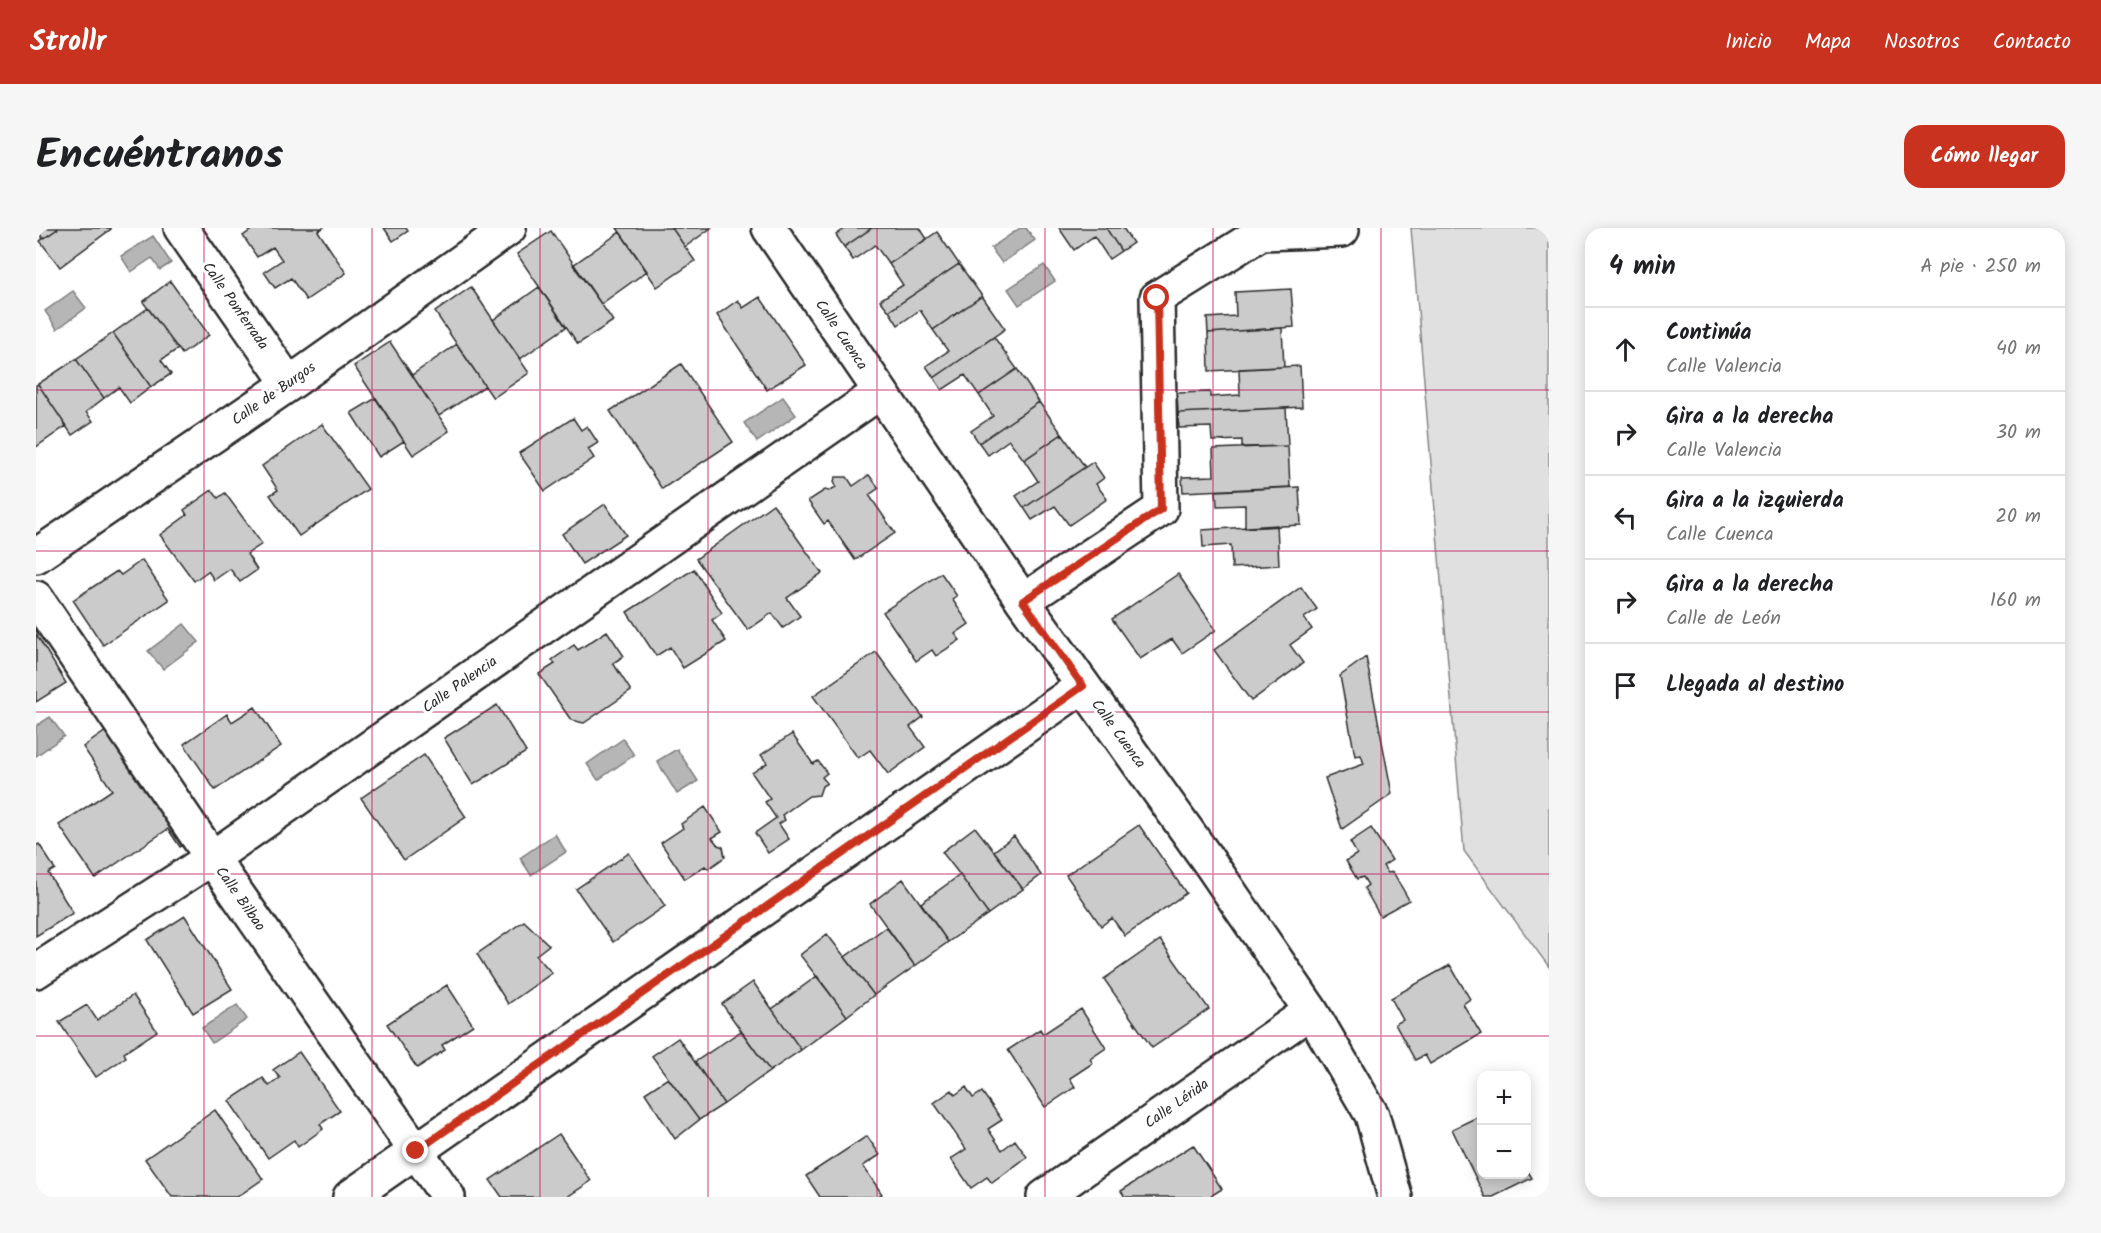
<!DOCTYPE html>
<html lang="es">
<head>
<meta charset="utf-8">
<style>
  :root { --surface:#fff; --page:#f6f6f6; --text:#202124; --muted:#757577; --line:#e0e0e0; --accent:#c8321e }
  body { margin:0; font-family:Kalam,sans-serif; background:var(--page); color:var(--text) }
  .controls { position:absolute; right:18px; bottom:18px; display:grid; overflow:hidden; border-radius:12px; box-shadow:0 3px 15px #0003 }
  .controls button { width:54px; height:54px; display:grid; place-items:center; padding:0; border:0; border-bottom:2px solid var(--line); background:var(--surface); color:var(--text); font:30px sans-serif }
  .stop { position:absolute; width:18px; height:18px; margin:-14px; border:4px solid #c8321e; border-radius:50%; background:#fff }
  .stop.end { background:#c8321e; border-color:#fff; box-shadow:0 2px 6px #0008 }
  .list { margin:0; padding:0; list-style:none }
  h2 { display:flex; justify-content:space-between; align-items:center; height:78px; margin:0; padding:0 24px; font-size:26px }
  h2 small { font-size:20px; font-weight:400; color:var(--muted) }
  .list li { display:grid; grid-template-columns:39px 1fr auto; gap:18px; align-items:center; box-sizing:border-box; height:84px; padding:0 24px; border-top:2px solid var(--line) }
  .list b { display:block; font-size:22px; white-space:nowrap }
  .list p { margin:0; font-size:20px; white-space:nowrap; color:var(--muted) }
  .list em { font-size:20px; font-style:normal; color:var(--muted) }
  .icon { flex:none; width:33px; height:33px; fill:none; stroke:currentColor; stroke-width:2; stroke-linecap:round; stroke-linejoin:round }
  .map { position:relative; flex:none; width:1513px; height:969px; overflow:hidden; border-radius:18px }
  header { display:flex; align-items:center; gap:36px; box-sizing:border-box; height:84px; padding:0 30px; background:var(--accent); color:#fff }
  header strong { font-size:28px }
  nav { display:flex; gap:33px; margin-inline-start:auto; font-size:21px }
  .intro { display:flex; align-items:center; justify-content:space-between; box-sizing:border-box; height:144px; padding:0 36px }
  h1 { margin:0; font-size:42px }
  .button { padding:15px 27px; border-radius:18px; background:var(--accent); color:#fff; font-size:21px; font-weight:700 }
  main { display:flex; gap:36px; padding:0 36px }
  aside { flex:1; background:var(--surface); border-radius:18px; box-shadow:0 3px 15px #0003 }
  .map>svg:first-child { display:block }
</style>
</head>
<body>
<header>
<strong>Strollr</strong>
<nav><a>Inicio</a><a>Mapa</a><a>Nosotros</a><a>Contacto</a></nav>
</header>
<div class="intro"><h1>Encuéntranos</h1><a class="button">Cómo llegar</a></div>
<main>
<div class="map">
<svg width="1513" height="969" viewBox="0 0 1513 969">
  <rect width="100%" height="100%" fill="#fff"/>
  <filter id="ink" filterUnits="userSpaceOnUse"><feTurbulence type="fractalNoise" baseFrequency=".0167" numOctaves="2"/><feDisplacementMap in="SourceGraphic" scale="12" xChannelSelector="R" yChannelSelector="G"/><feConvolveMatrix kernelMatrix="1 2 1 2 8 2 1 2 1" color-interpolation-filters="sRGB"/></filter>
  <g filter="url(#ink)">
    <path fill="#e0e0e0" stroke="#868686" stroke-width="1.5" d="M 1375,0 L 1513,0 L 1513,739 L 1428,623 Z"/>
    <path fill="#b6b6b6" stroke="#7e7e7e" stroke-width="1.5" d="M 984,0 L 990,0 L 999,12 L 966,35 L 955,20 Z
      M 117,8 L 135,35 L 124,42 L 116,30 L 95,44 L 85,28 Z
      M 1008,37 L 1019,53 L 983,77 L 972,61 Z
      M 37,63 L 50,80 L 21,101 L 9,83 Z
      M 747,169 L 760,187 L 721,214 L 708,195 Z
      M 148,396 L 163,414 L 127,441 L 112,423 Z
      M 14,489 L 28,508 L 0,528 L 0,498 Z
      M 587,511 L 598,527 L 562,552 L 551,536 Z
      M 641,521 L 662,553 L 641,566 L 621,533 Z
      M 519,606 L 530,624 L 495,647 L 484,630 Z
      M 201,777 L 211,791 L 176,815 L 166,800 Z"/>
    <path fill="#cbcbcb" stroke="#2b2b2b" stroke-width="1.5" d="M 0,0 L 23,0 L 7,11 Z
      M 23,0 L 75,0 L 75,1 L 24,39 L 4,13 Z
      M 218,0 L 287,0 L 282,3 L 310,45 L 270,72 L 255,50 L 239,60 L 228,44 L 246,32 L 237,19 L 221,29 L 207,8 Z
      M 348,0 L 370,0 L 372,3 L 357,13 Z
      M 581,0 L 636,0 L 659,33 L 621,59 Z
      M 636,0 L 675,0 L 649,19 Z
      M 810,0 L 836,0 L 808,19 L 800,7 Z
      M 836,0 L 884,0 L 891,11 L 853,36 L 839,17 L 817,32 L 808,19 Z
      M 1023,0 L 1070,0 L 1085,23 L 1073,31 L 1058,8 L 1038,22 Z
      M 1070,0 L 1087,0 L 1097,15 L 1085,23 Z
      M 515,3 L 577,93 L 542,116 L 481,26 Z
      M 584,4 L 611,43 L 565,76 L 537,37 Z
      M 901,4 L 923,36 L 853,83 L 844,72 L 867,57 L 853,36 Z
      M 923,36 L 946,68 L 897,102 L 884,82 L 862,97 L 853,83 Z
      M 134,53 L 173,107 L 146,126 L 107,74 Z
      M 435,59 L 493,145 L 457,170 L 399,84 Z
      M 503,59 L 530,99 L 484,131 L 457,92 Z
      M 1255,61 L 1258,99 L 1172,105 L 1171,90 L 1200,88 L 1199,64 Z
      M 946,68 L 969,101 L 898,150 L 890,138 L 912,123 L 897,102 Z
      M 724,69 L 770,137 L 731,162 L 681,87 L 702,72 L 707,80 Z
      M 112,80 L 142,121 L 125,132 L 135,146 L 115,159 L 77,105 Z
      M 1246,100 L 1248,139 L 1173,143 L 1172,105 Z
      M 77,105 L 115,159 L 94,175 L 83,159 L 68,170 L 40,131 Z
      M 958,109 L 981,141 L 943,167 L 929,147 L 906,162 L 898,150 Z
      M 354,114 L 413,203 L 377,227 L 318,138 Z
      M 421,116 L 449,158 L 403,188 L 376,147 Z
      M 40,131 L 68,170 L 50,184 L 57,193 L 36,207 L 2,156 Z
      M 645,136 L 697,214 L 626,261 L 574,183 Z
      M 1264,138 L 1266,179 L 1142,185 L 1141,165 L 1174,164 L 1174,169 L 1204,167 L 1203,141 Z
      M 981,141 L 1003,174 L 943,215 L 935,203 L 957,188 L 943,167 Z
      M 2,156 L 30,198 L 0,219 L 0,157 Z
      M 340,170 L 368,213 L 343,229 L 315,185 Z
      M 1003,174 L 1026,206 L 988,232 L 973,212 L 952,227 L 943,215 Z
      M 1250,180 L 1252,218 L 1206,219 L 1206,212 L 1176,213 L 1175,199 L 1143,200 L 1142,185 Z
      M 537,190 L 545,202 L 551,198 L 562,215 L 552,221 L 558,230 L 509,263 L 483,225 Z
      M 286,196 L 332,261 L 263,308 L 234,267 L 242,262 L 226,238 Z
      M 1026,206 L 1049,239 L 988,280 L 980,268 L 1002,253 L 988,232 Z
      M 1252,218 L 1254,259 L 1147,264 L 1146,249 L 1178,248 L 1177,221 Z
      M 1057,234 L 1068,250 L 1060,256 L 1071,271 L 1033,297 L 1019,278 L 996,292 L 988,280 Z
      M 833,247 L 843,260 L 833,267 L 859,305 L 819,332 L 792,293 L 788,296 L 772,273 L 789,262 L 793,263 L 800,259 L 798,253 L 800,249 L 811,249 L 817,258 Z
      M 1263,259 L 1265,297 L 1209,300 L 1209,277 L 1181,278 L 1180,263 Z
      M 176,262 L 182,270 L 189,265 L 226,316 L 211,326 L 221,342 L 204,354 L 194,341 L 178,352 L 172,343 L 158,353 L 124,307 L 151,287 L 148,282 Z
      M 569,276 L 590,307 L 546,336 L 526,306 Z
      M 737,276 L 786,345 L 751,370 L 764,388 L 747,400 L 736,385 L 712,402 L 660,331 Z
      M 1241,297 L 1243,337 L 1196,340 L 1195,317 L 1167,319 L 1166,302 Z
      M 106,332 L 133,372 L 67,417 L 37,372 L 81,343 L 85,347 Z
      M 658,341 L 686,385 L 676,392 L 690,413 L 647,440 L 634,419 L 620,428 L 591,384 Z
      M 905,345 L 921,368 L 916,371 L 933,396 L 919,406 L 924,412 L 900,428 L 896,422 L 880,433 L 847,384 Z
      M 1142,346 L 1180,402 L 1146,425 L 1136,411 L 1104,431 L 1076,391 Z
      M 1265,359 L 1281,381 L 1268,390 L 1276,401 L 1254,417 L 1267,435 L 1215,473 L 1178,422 Z
      M 571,403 L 588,428 L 577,435 L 595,463 L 548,495 L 535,492 L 503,446 L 519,436 L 516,432 L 538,417 L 542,422 Z
      M 0,406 L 30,455 L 0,474 Z
      M 840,424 L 887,489 L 874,499 L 889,519 L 852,546 L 834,522 L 822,530 L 777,468 Z
      M 1330,429 L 1356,566 L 1306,601 L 1289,550 L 1328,536 L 1325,527 L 1319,528 L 1304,448 Z
      M 461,477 L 490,524 L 437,557 L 408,510 Z
      M 219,479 L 245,518 L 179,562 L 148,516 L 191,486 L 196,494 Z
      M 80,496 L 158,610 L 144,619 L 132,601 L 59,650 L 23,597 L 76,562 L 47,519 Z
      M 756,506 L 777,536 L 782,533 L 791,545 L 786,549 L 791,555 L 786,558 L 783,567 L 773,568 L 746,587 L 749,592 L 743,596 L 753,611 L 732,625 L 719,605 L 740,590 L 729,574 L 734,571 L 716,545 L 731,535 L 725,527 Z
      M 388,527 L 430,589 L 368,632 L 325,570 Z
      M 669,579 L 686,604 L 676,610 L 682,617 L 687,619 L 689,629 L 672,641 L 669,638 L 649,651 L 625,615 L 647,600 L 645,596 Z
      M 1103,597 L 1150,665 L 1089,708 L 1076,690 L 1065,698 L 1030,647 Z
      M 939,599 L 987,661 L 952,686 L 924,647 L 906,624 Z
      M 1335,600 L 1356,632 L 1347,638 L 1352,645 L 1357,644 L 1373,672 L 1344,688 L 1328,660 L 1332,657 L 1327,649 L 1321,651 L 1310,633 L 1321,626 L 1314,614 Z
      M 978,608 L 1005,647 L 987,661 L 958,623 Z
      M 3,616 L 19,641 L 12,645 L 37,685 L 0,708 L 0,618 Z
      M 593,625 L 629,678 L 577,714 L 540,661 Z
      M 924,647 L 952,686 L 912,714 L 885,675 Z
      M 867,651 L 912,714 L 879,738 L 834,676 Z
      M 149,688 L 196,761 L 157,785 L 111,712 Z
      M 488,693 L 513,717 L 500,727 L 516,745 L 472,776 L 441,726 Z
      M 850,699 L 879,738 L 838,767 L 809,729 Z
      M 791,706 L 838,767 L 811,788 L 764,727 Z
      M 1124,712 L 1173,781 L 1116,820 L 1068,751 Z
      M 1414,737 L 1434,771 L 1427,776 L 1445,806 L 1394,836 L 1389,827 L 1379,832 L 1359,796 L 1367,792 L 1355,770 Z
      M 781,748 L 811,788 L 765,822 L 736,781 Z
      M 717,754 L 765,822 L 734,843 L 686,776 Z
      M 411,757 L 437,797 L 406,817 L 409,822 L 381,840 L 351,796 Z
      M 97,767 L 121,803 L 88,825 L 90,829 L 60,849 L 23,794 L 51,777 L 61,792 Z
      M 1045,781 L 1070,820 L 1054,831 L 1057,835 L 1034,850 L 1039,859 L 1009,879 L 972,822 L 1004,801 L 1007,806 Z
      M 705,803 L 734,843 L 688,876 L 659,834 Z
      M 642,810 L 688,876 L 663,892 L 616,828 Z
      M 263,824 L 304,883 L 284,896 L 287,901 L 262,919 L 258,912 L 232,930 L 193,873 L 227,850 L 233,858 L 244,850 L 237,842 Z
      M 632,850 L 663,892 L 639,911 L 609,865 Z
      M 930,859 L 937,870 L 946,864 L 966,892 L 952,901 L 966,922 L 979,912 L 991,929 L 956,955 L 951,949 L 935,960 L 915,931 L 930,921 L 898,875 L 916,862 L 919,867 Z
      M 179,882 L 227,951 L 201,969 L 136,969 L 109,931 Z
      M 1446,887 L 1446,946 L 1490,946 L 1490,940 L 1496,950 L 1457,969 L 1449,969 L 1416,901 Z
      M 523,906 L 555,953 L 531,969 L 466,969 L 454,952 Z
      M 831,908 L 844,927 L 827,938 L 846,966 L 841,969 L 784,969 L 770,948 Z
      M 1157,917 L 1186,961 L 1173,969 L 1089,969 L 1085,963 Z"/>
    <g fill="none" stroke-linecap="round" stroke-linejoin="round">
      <defs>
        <path id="minor" d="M 145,0 L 253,156
          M 733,0 L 987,373 L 1176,638 L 1275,783 L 1336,887 L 1359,969
          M 0,328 L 253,156 L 473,0
          M 0,370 L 176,630 L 412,969
          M 987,373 L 1125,281 L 1121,70 L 1225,5 L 1306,2
          M 0,743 L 176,630 L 844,164
          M 314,969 L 1047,458
          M 1008,969 L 1275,783"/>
      </defs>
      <use href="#minor" stroke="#2b2b2b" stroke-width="38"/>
      <use href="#minor" stroke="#fff" stroke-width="33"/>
    </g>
  </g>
  <g fill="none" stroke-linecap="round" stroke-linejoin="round" filter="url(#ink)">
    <path stroke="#c8321e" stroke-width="8" d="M 380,923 L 1047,458 L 987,373 L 1125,281 L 1121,70"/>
  </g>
  <path fill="none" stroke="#c2185b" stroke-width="1.5" stroke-opacity="0.55" d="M 168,0 L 168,969M 336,0 L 336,969M 504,0 L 504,969M 672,0 L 672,969M 841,0 L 841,969M 1009,0 L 1009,969M 1177,0 L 1177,969M 1345,0 L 1345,969M 0,162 L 1513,162M 0,323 L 1513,323M 0,484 L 1513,484M 0,646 L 1513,646M 0,808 L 1513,808"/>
  <g text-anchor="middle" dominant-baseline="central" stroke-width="6" stroke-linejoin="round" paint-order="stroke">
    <g font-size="15" fill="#2b2b2b" stroke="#fff">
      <text transform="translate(199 78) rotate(55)">Calle Ponferrada</text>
      <text transform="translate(805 107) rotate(56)">Calle Cuenca</text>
      <text transform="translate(238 166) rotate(-35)">Calle de Burgos</text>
      <text transform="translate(424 457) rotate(-35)">Calle Palencia</text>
      <text transform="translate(1082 506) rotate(54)">Calle Cuenca</text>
      <text transform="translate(204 671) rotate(55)">Calle Bilbao</text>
      <text transform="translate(1141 876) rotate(-35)">Calle Lérida</text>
    </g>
  </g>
</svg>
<div class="controls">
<button>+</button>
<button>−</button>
</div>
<div class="stop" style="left:1121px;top:70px"></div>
<div class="stop end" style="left:380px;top:923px"></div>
</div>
<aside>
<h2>4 min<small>A pie · 250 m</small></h2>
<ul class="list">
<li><svg class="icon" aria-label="ahead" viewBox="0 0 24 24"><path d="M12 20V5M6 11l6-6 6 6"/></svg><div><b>Continúa</b><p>Calle Valencia</p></div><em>40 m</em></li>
<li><svg class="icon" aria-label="right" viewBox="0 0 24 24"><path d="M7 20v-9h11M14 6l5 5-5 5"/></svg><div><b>Gira a la derecha</b><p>Calle Valencia</p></div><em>30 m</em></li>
<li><svg class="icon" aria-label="left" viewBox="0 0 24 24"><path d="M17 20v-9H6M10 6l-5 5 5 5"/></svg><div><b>Gira a la izquierda</b><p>Calle Cuenca</p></div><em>20 m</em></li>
<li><svg class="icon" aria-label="right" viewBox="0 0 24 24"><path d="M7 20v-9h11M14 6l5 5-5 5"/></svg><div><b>Gira a la derecha</b><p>Calle de León</p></div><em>160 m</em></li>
<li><svg class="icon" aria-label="arrive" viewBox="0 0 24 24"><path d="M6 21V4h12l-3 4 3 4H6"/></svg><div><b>Llegada al destino</b></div></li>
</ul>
</aside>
</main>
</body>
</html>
